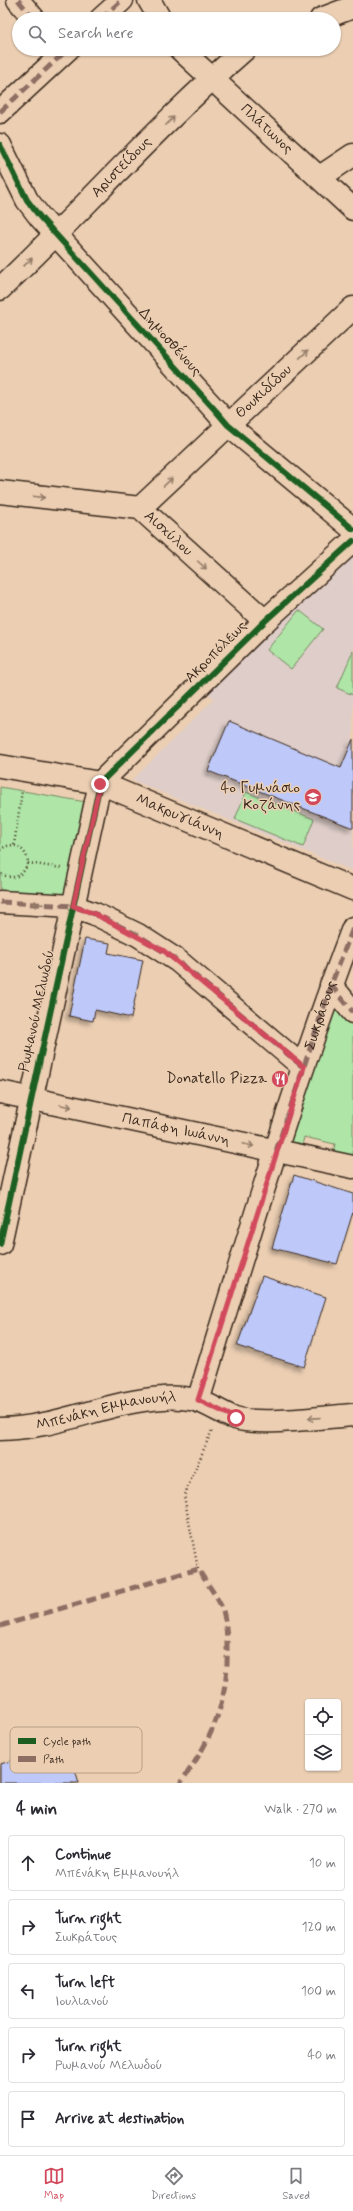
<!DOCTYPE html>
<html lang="en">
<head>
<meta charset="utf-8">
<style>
  :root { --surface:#fff; --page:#f2f2f3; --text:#2b2b33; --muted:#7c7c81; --line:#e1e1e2; --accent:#d1495b }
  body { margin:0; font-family:Mynerve,sans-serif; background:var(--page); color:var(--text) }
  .controls { position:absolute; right:12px; bottom:12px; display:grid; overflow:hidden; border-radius:4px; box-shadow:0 1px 3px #0004 }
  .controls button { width:36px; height:36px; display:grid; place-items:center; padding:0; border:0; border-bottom:1px solid var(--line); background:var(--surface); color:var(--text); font:20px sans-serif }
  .stop { position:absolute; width:12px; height:12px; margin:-9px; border:3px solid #d1495b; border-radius:50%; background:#fff }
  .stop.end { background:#d1495b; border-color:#fff; box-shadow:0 1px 4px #0008 }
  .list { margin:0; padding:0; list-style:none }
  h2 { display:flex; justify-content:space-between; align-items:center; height:52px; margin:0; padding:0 16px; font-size:17px }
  h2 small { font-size:13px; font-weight:400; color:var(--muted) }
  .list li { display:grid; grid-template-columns:26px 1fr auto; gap:12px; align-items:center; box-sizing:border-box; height:56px; margin:0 8px 8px; padding:0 8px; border:1px solid var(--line); border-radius:4px }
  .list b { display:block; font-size:15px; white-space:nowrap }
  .list p { margin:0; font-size:13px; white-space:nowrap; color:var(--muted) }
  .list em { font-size:13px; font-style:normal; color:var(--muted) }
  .icon { flex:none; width:22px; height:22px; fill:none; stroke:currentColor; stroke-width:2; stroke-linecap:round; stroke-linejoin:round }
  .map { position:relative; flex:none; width:353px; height:1783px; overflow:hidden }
  .search { position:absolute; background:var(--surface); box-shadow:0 1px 3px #0004; left:12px; right:12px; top:12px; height:44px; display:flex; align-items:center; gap:10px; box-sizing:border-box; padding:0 14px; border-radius:22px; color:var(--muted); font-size:15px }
  .sheet { height:372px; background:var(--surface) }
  nav { display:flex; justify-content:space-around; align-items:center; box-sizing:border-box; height:56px; border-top:1px solid var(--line); background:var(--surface); font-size:11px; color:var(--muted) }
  nav a { display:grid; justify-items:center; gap:2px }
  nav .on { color:var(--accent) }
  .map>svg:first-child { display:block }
</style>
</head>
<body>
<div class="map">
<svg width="353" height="1783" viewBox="0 0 353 1783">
  <defs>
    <filter id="shadow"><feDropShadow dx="-3.5" dy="3.5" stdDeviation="2" flood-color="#0004"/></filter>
  </defs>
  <rect width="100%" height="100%" fill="#eccfb3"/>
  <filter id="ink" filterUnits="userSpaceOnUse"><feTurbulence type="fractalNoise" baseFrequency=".025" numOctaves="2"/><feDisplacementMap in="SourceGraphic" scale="8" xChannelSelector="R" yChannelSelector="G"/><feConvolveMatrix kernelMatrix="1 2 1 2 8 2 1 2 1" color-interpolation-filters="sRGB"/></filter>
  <g filter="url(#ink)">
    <path fill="#decdc8" d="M 353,552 L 353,871 L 132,780 L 214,699 L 207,692 Z"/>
    <path fill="#afe5a7" stroke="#758862" d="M 299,610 L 323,629 L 291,669 L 267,650 Z
      M 353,651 L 353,695 L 337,688 Z
      M 0,787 L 86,802 L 66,898 L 0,895 Z
      M 246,792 L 314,819 L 303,847 L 235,819 Z
      M 336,1004 L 353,1025 L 353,1157 L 333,1153 L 335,1144 L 304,1137 L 302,1146 L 291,1144 L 290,1141 Z"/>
    <path fill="#bec9fa" stroke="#3b2a1e" filter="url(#shadow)" d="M 229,721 L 341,768 L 353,739 L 353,828 L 208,771 Z
      M 85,939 L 110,943 L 108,953 L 143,960 L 131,1018 L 95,1010 L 93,1021 L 69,1016 Z
      M 294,1175 L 353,1194 L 353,1212 L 337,1264 L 272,1248 Z
      M 262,1276 L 326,1297 L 304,1367 L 237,1346 Z
      M 68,1746 L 79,1783 L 0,1783 L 0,1764 Z"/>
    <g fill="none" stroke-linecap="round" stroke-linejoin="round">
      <defs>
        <g id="street">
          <path d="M 18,0 L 34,19"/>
          <path d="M 149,0 L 160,19"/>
          <path d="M 101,19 L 122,0"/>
          <path d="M 321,19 L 353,7"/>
          <path id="s1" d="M 180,49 L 353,209"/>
          <path d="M 0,112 L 68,49"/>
          <path d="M 0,145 L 27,200 L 40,217 L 216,411 L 228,425 L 353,529"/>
          <path d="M 320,177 L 353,155"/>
          <path id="s2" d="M 0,289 C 83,210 159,124 245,49"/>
          <path id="s3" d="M 0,492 L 140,508 L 265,621"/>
          <path id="s4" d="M 140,508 L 353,308"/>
          <path d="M 0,902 L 73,906 L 95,914 L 138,935 L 178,961 L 303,1067"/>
          <path d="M 331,985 L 353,1012"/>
          <path id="s5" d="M 0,1092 L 353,1167"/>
          <path d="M 0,1244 L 100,783 L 265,621 L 353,541"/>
          <path d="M 198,1401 C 247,1242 294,1083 353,928"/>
          <path id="s6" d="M 0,1429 C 56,1429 108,1401 163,1398 C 173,1397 190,1398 199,1401 C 212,1406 223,1414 235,1418 C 260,1426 325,1417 353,1415"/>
        </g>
        <g id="secondary">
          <path id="s7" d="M 0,766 L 100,783 L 353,889"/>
        </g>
      </defs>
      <use href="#street" stroke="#3b2a1e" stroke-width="25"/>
      <use href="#secondary" stroke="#3b2a1e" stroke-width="25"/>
      <path stroke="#3b2a1e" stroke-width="2.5" stroke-dasharray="1 3" stroke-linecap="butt" d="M 14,845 L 22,791
        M 0,850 C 13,839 27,849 28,863 C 23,877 12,881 0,873
        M 28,863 L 61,868
        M 198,1569 L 184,1496 L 212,1430"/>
      <use href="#street" stroke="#eccfb3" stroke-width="22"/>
      <use href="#secondary" stroke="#eccfb3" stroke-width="22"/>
      <g stroke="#8d6e63" stroke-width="5" stroke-dasharray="10 5" stroke-linecap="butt">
        <path d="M 18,0 L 34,19"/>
        <path d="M 101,19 L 122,0"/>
        <path d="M 0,112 L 68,49"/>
        <path d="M 0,902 L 73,906 L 95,914 L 138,935 L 178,961 L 303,1067"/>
        <path d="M 331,985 L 353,1012"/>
        <path id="s8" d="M 276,1151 L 331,985 L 353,928"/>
        <path d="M 0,1626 L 198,1569 C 205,1581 216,1594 222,1608 C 226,1619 227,1635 227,1647 C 229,1700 212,1741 180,1783"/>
      </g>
      <defs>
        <path id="cycleway" d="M 0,145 L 27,200 L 40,217 L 216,411 L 228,425 L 353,529
          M 0,1244 L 100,783 L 265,621 L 353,541"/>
      </defs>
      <use href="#cycleway" stroke="#eccfb3" stroke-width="8"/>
      <use href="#cycleway" stroke="#1b5e20" stroke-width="6"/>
    </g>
    <defs><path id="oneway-shaft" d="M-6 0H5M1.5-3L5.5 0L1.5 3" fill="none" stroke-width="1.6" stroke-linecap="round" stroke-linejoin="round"/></defs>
    <g stroke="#947c68">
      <use href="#oneway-shaft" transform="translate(170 121) rotate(-45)"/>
      <use href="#oneway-shaft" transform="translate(28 262) rotate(-43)"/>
      <use href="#oneway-shaft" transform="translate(304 354) rotate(-43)"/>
      <use href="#oneway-shaft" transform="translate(168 482) rotate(-43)"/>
      <use href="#oneway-shaft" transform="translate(39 497) rotate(7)"/>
      <use href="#oneway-shaft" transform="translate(202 565) rotate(42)"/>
      <use href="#oneway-shaft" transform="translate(37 904) rotate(-176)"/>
      <use href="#oneway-shaft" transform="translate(66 1106) rotate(12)"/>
      <use href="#oneway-shaft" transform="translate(248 1145) rotate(12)"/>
      <use href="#oneway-shaft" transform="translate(314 1418) rotate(176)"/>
    </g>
  </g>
  <g fill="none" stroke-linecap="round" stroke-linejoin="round" filter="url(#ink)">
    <path stroke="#d1495b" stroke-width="5" d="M 100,784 L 73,906 L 95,914 L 164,951 L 304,1067 L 198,1400 L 236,1418"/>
  </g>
  <defs>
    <symbol id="school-disc" viewBox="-11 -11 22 22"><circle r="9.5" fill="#d1495b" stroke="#eccfb3"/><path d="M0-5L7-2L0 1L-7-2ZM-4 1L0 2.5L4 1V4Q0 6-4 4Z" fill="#fff"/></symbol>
    <symbol id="restaurant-disc" viewBox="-11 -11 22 22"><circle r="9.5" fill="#d1495b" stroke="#eccfb3"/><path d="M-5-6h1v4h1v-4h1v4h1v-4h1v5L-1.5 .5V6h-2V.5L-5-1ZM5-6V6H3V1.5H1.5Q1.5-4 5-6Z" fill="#fff"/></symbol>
  </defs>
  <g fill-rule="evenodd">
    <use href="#school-disc" x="303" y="787" width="20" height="20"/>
    <use href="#restaurant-disc" x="270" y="1069" width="20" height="20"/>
  </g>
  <g text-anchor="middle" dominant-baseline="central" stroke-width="3" stroke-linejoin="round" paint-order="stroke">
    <g font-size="15" fill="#3b2a1e" stroke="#eccfb3">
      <text stroke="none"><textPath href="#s1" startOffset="118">Πλάτωνος</textPath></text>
      <text stroke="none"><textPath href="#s2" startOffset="172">Αριστείδους</textPath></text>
      <text transform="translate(170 342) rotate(48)">Δημοσθένους</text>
      <text stroke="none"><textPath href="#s4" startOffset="170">Θουκιδίδου</textPath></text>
      <text stroke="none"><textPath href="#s3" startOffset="179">Αισχύλου</textPath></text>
      <text transform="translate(216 652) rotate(-45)">Ακροπόλεως</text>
      <text stroke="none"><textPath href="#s7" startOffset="188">Μακρυγιάννη</textPath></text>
      <text transform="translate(37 1011) rotate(-78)">Ρωμανού Μελωδού</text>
      <text stroke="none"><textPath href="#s8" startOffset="143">Σωκράτους</textPath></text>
      <text stroke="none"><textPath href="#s5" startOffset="180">Παπάφη Ιωάννη</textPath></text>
      <text stroke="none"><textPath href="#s6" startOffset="108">Μπενάκη Εμμανουήλ</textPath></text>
    </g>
    <g font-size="15" fill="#3b2a1e" stroke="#eccfb3" text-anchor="end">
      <text x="300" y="788">4ο Γυμνάσιο<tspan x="300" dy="17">Κοζάνης</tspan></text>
      <text x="267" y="1079">Donatello Pizza</text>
    </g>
  </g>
  <rect x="10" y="1727" width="132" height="46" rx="6" fill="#eccfb3" stroke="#b79e86" stroke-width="1"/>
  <rect x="18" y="1738" width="18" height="6" fill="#1b5e20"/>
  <rect x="18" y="1756" width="18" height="6" fill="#8d6e63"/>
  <g font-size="11" fill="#3b2a1e">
    <text x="43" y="1745">Cycle path</text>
    <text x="43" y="1763">Path</text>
  </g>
</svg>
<div class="controls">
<button><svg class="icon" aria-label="locate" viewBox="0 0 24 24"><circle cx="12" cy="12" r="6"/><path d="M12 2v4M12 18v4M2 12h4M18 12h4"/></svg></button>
<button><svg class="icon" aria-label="layers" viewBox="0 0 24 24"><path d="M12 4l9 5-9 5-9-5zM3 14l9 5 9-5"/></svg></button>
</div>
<div class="stop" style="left:236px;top:1418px"></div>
<div class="stop end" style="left:100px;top:784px"></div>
<div class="search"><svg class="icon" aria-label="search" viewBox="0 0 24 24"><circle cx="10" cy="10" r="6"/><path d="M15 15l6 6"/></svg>Search here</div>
</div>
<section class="sheet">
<h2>4 min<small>Walk · 270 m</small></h2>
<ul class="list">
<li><svg class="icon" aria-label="ahead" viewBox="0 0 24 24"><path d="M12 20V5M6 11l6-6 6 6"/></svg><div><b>Continue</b><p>Μπενάκη Εμμανουήλ</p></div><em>10 m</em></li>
<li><svg class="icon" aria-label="right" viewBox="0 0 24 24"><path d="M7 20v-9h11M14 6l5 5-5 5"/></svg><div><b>Turn right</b><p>Σωκράτους</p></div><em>120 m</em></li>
<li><svg class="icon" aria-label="left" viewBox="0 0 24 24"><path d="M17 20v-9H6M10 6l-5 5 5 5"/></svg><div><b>Turn left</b><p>Ιουλιανού</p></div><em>100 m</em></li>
<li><svg class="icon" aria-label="right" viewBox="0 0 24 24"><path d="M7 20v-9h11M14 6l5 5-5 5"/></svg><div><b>Turn right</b><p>Ρωμανού Μελωδού</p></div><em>40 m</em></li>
<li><svg class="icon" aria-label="arrive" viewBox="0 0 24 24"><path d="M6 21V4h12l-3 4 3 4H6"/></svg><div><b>Arrive at destination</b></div></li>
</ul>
</section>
<nav>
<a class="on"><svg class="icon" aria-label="map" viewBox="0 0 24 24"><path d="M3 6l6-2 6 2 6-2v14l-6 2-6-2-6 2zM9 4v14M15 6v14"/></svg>Map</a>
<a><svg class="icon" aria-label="directions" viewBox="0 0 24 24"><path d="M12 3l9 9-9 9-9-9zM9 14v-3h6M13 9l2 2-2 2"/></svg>Directions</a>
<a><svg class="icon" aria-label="saved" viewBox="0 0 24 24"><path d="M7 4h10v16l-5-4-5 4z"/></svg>Saved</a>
</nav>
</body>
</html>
